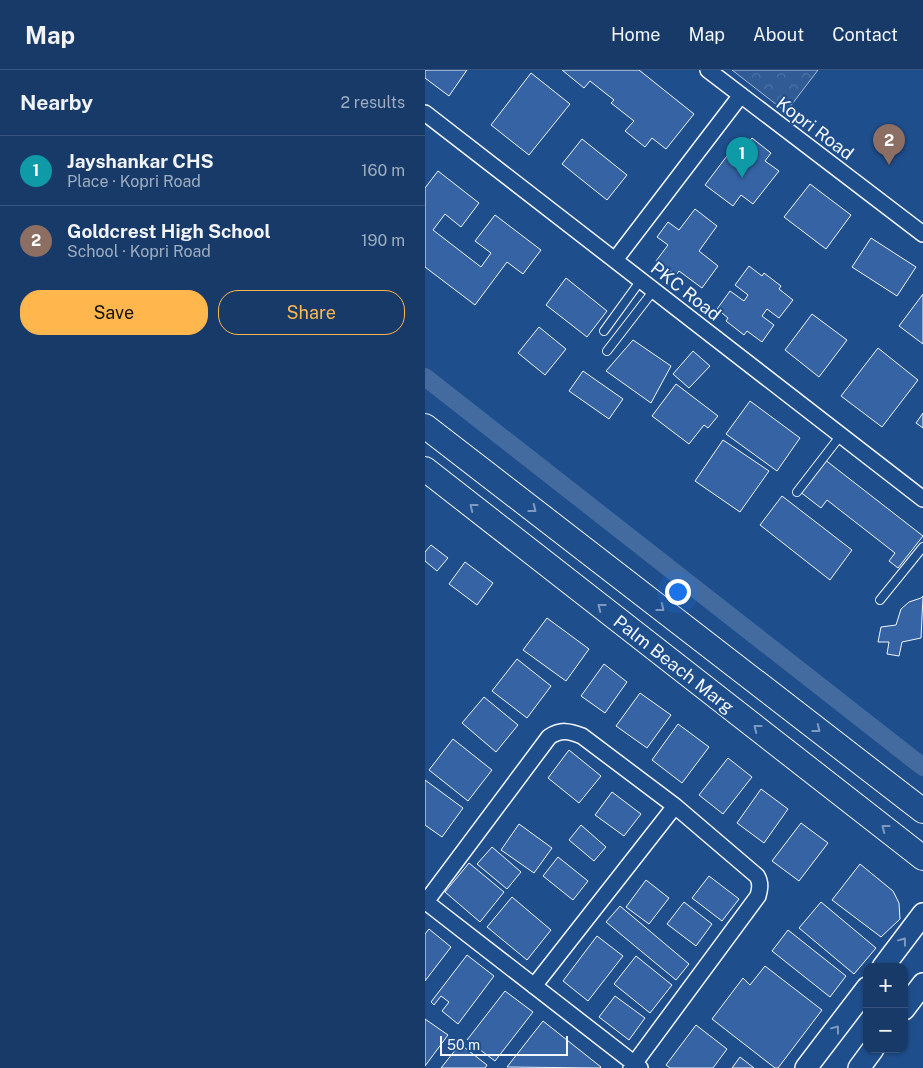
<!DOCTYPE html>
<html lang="en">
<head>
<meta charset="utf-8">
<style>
  :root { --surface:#173a69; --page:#244571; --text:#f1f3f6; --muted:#9eadc0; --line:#36547d; --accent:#ffb74d }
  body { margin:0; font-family:"Public Sans",sans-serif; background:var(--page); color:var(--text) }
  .controls { position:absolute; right:15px; bottom:15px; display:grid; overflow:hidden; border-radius:10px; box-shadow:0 1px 4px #0004 }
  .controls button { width:45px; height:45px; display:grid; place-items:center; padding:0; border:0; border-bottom:1px solid var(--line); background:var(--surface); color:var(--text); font:25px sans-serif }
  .scale { position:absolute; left:15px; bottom:12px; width:128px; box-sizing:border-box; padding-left:5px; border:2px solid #f2f6ff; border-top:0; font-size:14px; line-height:18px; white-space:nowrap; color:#f2f6ff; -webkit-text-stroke:4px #1f4e8c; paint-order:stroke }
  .you { position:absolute; left:252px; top:521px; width:18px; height:18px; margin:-12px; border:4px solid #fff; border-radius:50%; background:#1a73e8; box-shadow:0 0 0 8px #1a73e833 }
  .badge { display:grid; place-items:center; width:32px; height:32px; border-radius:50%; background:var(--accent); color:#fff; font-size:16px; font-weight:700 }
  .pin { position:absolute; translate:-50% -41px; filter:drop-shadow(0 1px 2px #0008) }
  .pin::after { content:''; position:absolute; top:26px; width:18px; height:15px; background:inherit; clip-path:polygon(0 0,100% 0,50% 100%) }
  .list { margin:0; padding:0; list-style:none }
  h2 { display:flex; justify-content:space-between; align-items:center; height:65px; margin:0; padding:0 20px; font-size:21px }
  h2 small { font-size:16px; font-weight:400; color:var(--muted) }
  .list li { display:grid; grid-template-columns:32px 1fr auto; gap:15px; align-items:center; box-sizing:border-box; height:70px; padding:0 20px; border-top:1px solid var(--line) }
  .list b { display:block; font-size:19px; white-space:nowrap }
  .list p { margin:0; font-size:16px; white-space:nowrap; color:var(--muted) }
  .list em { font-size:16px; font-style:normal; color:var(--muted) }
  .actions { display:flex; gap:10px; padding:15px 20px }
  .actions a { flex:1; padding:11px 0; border:1px solid var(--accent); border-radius:20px; text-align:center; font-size:18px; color:var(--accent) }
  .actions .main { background:var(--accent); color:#111 }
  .map { position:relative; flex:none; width:498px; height:998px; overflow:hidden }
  header { display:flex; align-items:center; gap:30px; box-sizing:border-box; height:70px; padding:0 25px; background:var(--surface); border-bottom:1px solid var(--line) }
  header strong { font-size:24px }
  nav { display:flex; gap:28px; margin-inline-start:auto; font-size:18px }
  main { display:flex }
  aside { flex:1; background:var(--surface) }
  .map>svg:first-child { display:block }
</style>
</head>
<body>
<header>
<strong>Map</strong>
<nav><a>Home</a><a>Map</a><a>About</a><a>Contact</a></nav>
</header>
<main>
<aside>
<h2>Nearby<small>2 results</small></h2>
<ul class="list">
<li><span class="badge" style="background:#0f9aa8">1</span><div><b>Jayshankar CHS</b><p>Place · Kopri Road</p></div><em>160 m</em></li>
<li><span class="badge" style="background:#8d6e63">2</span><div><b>Goldcrest High School</b><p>School · Kopri Road</p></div><em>190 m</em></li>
</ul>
<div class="actions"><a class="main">Save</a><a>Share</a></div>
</aside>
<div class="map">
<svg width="498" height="998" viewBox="0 0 498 998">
  <defs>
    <pattern id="park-crowns" width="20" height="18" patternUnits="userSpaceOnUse" patternTransform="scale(1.25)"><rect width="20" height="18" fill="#305b95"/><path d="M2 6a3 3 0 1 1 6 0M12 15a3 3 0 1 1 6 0" fill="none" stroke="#4e73a5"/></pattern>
  </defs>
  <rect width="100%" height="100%" fill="#1f4e8c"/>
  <path fill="url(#park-crowns)" stroke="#a8bbd7" d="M 307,0 L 393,0 L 361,42 Z"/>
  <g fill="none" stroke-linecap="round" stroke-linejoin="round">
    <path stroke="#446ba0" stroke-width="18" d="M 0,307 L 498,697"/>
  </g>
  <path fill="#3563a3" stroke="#f2f6ff" d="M 0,0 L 42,0 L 24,26 L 0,8 Z
    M 137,0 L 214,0 L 269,44 L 241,79 L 227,68 L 220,77 L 200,61 L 209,51 L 186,33 L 189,30 L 165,11 L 159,18 Z
    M 106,3 L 145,34 L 104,85 L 66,55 Z
    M 327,68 L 346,83 L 340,91 L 354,101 L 328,134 L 316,125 L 308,136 L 280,115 L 311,74 L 318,80 Z
    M 157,69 L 202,105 L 182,130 L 137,94 Z
    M 13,101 L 54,133 L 36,157 L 20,144 L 8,160 L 56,197 L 66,183 L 50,171 L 70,145 L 116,180 L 98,204 L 82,192 L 50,235 L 0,197 L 0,118 Z
    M 385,114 L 426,145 L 401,179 L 359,147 Z
    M 270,139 L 292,156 L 274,181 L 293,196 L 277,218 L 254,201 L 251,205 L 231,191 L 243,175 L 232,167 L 243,152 L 254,160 Z
    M 446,168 L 491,197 L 472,226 L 427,197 Z
    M 324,196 L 337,206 L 339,203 L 356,216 L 354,219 L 368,230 L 354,248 L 342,239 L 337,246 L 349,255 L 337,272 L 322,261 L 319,265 L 301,251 L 303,248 L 292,239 L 305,221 L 319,231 L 323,225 L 310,215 Z
    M 141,208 L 182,241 L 162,267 L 121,235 Z
    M 498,224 L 498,274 L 474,256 Z
    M 387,244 L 422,270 L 394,307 L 360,280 Z
    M 114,257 L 141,279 L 120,305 L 93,283 Z
    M 208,270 L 246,296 L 226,333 L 181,301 Z
    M 453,278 L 493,310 L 457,357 L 416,326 Z
    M 268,281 L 285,296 L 264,318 L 248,304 Z
    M 158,301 L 198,329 L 184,349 L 144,321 Z
    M 251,314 L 293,346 L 283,358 L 279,355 L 264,374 L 227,346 Z
    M 325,331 L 375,368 L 352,401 L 301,364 Z
    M 498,343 L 498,358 L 491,353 Z
    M 298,370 L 344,401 L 315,442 L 270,411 Z
    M 399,389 L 498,466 L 473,498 L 464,491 L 470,483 L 402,430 L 396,438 L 374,421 Z
    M 357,426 L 427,480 L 405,510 L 335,455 Z
    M 6,475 L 23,488 L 12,501 L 0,491 L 0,482 Z
    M 40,492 L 68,513 L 52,535 L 24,514 Z
    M 498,526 L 496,568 L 477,572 L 474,586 L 462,584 L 464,572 L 453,572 L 456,557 L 471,555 L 476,539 L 484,532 L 496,528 Z
    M 122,548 L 164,579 L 141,611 L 98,580 Z
    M 92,589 L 126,616 L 102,648 L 67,621 Z
    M 179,594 L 202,612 L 180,643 L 156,626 Z
    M 215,623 L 246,645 L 222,678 L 191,656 Z
    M 59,627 L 93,655 L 71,682 L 37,653 Z
    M 253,654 L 284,677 L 257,713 L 227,690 Z
    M 28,669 L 67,700 L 43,731 L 4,700 Z
    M 144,680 L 176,706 L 154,733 L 123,708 Z
    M 303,688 L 327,707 L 298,744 L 274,725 Z
    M 0,710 L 38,738 L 17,767 L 0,755 Z
    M 336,719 L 363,739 L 339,773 L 312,753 Z
    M 187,722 L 216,744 L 199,766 L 170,745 Z
    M 376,753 L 403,773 L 374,811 L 347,791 Z
    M 94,754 L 127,778 L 109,803 L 76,780 Z
    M 156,755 L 181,777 L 169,791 L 144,770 Z
    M 67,777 L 96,802 L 82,819 L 52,794 Z
    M 133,787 L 163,811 L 148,830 L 118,806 Z
    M 44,793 L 79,822 L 55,852 L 20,822 Z
    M 435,794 L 468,821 L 474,833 L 475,849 L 456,867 L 407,830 Z
    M 284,806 L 314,829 L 297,851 L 267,828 Z
    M 221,810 L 244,828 L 224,854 L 201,837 Z
    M 87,827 L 126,860 L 102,890 L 62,857 Z
    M 259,832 L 287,854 L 271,876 L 242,854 Z
    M 396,832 L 451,878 L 429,904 L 374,858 Z
    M 195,836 L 264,894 L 251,910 L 181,852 Z
    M 4,859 L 26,877 L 0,911 L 0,864 Z
    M 363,860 L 421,906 L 405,927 L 347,881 Z
    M 172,866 L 198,886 L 163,931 L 138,911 Z
    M 42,885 L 69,906 L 33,954 L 17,941 L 24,932 L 16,926 L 9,935 L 6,932 Z
    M 211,886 L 247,915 L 225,943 L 189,914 Z
    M 340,896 L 397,940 L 353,998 L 350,998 L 287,949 L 318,908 L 325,915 Z
    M 80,921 L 108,942 L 70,991 L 42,970 Z
    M 190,926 L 220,948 L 204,970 L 174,947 Z
    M 0,949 L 23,965 L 0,996 Z
    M 118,951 L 176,997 L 175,998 L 82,997 Z
    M 271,955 L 302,979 L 288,998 L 245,998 L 241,995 Z
    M 35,974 L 62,995 L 60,998 L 16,998 Z
    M 315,987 L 329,998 L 307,998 Z"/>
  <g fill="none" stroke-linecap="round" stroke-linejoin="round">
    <defs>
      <path id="lane" d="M 179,261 L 216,210
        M 182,281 L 229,220
        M 372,422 L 416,365
        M 455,530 L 498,477"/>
      <path id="street" d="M 283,0 L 498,164
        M 0,43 L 498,429
        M 190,190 L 316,25
        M 1,832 L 215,998
        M 0,833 L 124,667 C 136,659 144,661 157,666 L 250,736 L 332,806 C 336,813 335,818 333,826 L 206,998
        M 109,916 L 250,736"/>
      <path id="secondary" d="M 458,897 L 498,844
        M 479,939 L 498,914
        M 381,998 L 442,918
        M 434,998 L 448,979"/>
      <path id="primary" d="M 0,356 L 498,741
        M 0,399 L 498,788"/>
    </defs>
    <use href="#lane" stroke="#f2f6ff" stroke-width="10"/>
    <use href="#street" stroke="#f2f6ff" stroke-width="18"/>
    <use href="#secondary" stroke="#f2f6ff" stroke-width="24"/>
    <use href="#primary" stroke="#f2f6ff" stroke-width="26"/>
    <use href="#lane" stroke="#1f4e8c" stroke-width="8"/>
    <use href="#street" stroke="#1f4e8c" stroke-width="15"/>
    <use href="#secondary" stroke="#1f4e8c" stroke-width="21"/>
    <use href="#primary" stroke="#1f4e8c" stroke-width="24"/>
  </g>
  <defs><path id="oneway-chevron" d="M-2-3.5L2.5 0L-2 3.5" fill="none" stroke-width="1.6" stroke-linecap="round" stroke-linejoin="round" transform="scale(1.25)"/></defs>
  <g stroke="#7e9ac0">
    <use href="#oneway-chevron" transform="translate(48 437) rotate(-142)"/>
    <use href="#oneway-chevron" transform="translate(108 439) rotate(38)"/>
    <use href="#oneway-chevron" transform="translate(176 537) rotate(-142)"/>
    <use href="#oneway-chevron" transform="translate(236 538) rotate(38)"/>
    <use href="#oneway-chevron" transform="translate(332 658) rotate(-142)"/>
    <use href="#oneway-chevron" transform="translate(392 659) rotate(38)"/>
    <use href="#oneway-chevron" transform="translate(460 758) rotate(-142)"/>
    <use href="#oneway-chevron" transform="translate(478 871) rotate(-53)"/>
    <use href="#oneway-chevron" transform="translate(411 959) rotate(-53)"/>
  </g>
  <g text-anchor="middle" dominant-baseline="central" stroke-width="4" stroke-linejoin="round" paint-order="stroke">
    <g font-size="18" fill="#f2f6ff" stroke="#1f4e8c">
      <text transform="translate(390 58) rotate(37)">Kopri Road</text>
      <text transform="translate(261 221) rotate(38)">PKC Road</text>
      <text transform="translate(249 594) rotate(38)">Palm Beach Marg</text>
    </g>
  </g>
</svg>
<div class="controls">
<button>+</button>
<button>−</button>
</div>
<div class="scale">50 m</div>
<div class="you"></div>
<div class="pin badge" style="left:317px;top:108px;background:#0f9aa8">1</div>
<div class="pin badge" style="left:464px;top:95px;background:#8d6e63">2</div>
</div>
</main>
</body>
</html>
